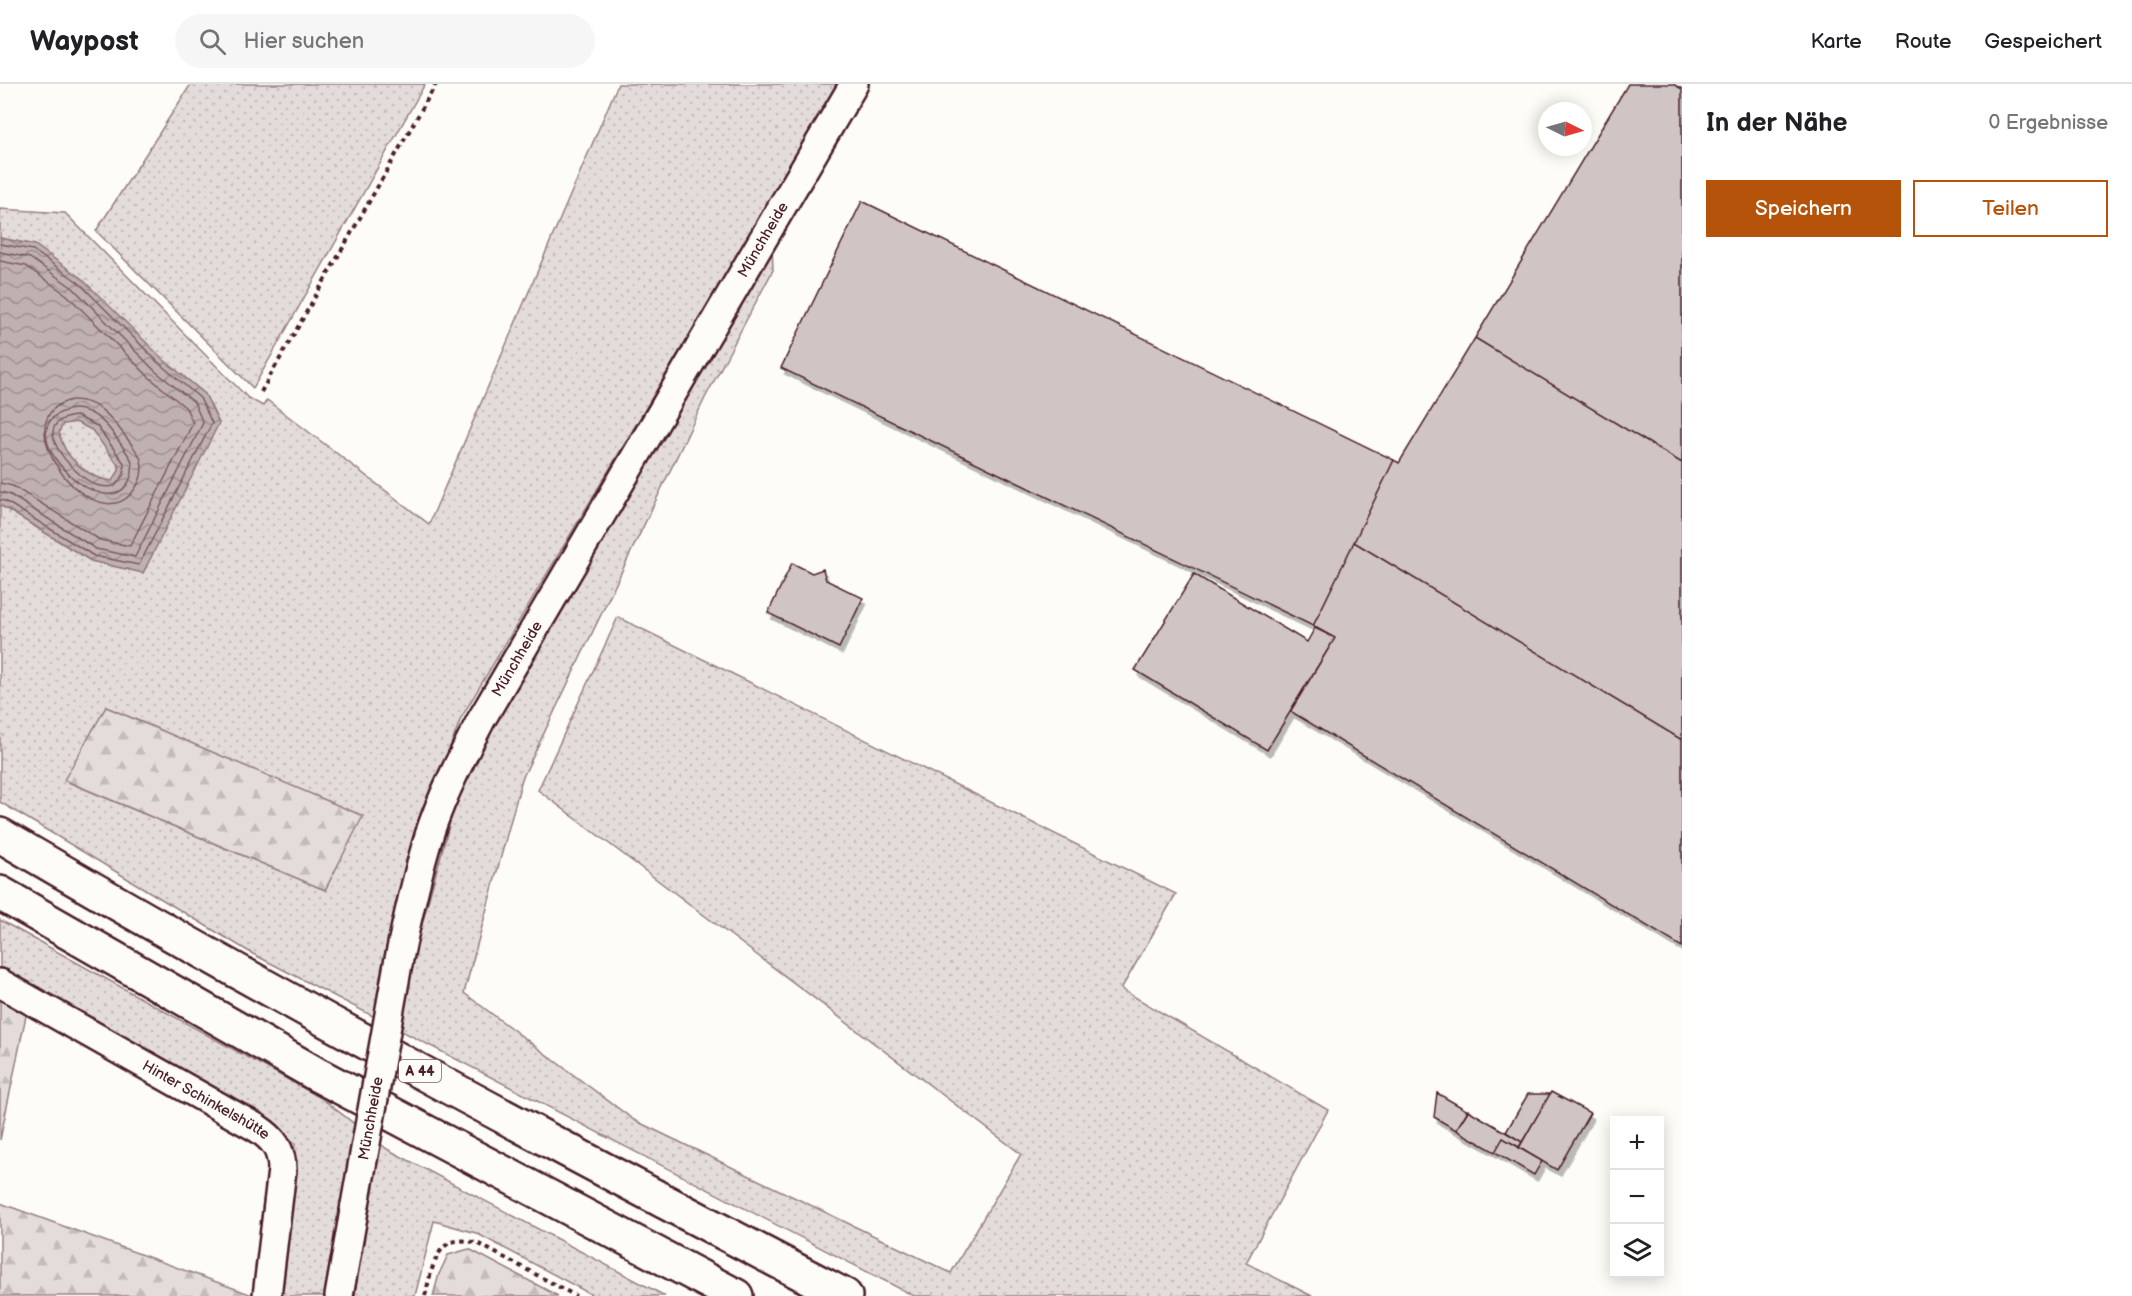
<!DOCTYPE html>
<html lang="de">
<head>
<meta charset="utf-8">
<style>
  :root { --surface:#fff; --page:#f6f6f6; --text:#202124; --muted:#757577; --line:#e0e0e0; --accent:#b45309 }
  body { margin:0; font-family:"Balsamiq Sans",sans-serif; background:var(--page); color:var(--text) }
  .controls { position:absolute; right:18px; bottom:18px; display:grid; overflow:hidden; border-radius:0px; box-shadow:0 3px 15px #0003 }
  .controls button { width:54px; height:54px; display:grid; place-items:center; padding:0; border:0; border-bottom:2px solid var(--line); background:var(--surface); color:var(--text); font:30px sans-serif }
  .compass { position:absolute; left:1538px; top:18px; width:54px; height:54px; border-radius:50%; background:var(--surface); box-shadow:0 3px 15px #0003; rotate:95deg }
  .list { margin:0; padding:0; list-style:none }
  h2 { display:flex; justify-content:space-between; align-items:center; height:78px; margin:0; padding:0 24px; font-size:26px }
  h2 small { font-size:20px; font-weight:400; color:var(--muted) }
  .actions { display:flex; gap:12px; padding:18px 24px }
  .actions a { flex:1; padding:14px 0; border:2px solid var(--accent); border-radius:0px; text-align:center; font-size:21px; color:var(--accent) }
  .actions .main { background:var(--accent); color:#fff }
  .icon { flex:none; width:33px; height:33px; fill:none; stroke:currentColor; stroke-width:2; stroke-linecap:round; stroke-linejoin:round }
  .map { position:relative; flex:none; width:1682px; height:1212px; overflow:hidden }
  header { display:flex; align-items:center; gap:36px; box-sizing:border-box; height:84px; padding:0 30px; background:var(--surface); border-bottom:2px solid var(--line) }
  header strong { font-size:28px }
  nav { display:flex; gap:33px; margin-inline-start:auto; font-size:21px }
  .search { width:420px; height:54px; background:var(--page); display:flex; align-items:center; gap:15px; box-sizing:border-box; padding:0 21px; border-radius:33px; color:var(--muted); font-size:22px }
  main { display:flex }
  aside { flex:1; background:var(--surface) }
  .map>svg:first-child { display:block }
</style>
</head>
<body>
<header>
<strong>Waypost</strong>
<div class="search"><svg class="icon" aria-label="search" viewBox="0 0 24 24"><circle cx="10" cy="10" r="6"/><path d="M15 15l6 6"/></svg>Hier suchen</div>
<nav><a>Karte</a><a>Route</a><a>Gespeichert</a></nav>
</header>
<main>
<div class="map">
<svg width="1682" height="1212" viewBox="0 0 1682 1212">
  <defs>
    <pattern id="grass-dots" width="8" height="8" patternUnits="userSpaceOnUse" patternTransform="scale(1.5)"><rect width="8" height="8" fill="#e3dcda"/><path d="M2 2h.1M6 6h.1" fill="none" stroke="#c4bcbb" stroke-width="1.8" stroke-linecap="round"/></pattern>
    <pattern id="forest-firs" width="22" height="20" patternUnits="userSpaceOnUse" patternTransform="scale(1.5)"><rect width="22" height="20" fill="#e3dcda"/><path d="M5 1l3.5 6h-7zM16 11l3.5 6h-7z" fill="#c4bcbb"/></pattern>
    <pattern id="water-waves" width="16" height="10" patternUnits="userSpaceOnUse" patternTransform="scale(1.5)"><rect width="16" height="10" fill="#c0b1b1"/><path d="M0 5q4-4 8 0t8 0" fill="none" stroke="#9e8f90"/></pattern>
    <filter id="shadow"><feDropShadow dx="3.5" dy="6" stdDeviation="0" flood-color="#0004"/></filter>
  </defs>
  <rect width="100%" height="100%" fill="#fdfcf7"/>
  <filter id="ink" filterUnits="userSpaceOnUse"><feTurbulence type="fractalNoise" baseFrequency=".0167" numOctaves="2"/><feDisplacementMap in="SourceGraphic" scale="12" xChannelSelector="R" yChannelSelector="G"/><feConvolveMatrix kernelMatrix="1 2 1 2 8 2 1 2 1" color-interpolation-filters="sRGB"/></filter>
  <g filter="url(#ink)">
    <path fill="url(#grass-dots)" stroke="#967e82" stroke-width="1.5" fill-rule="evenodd" d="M 191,0 L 425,0 L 253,304 L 96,147 Z
      M 618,0 L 839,0 L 461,634 L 422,738 L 411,880 L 453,727 L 488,639 L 772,161 L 773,186 L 705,314 L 522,695 L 464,909 L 634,1036 L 951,1189 L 1021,1070 L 538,706 L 618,533 L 1176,810 L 1121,905 L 1328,1026 L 1246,1179 L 1312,1212 L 914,1212 L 253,870 L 0,718 L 0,421 L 91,477 L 143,489 L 176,422 L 205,310 L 165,277 L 35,161 L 0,154 L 0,125 L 65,129 L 248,314 L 263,322 L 267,316 L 429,440 ZM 106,623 L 362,732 L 325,806 L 65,697 Z
      M 76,338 L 92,346 L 119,382 L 119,387 L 112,397 C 87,394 63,372 59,348 L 63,340 Z
      M 0,836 L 321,1014 L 387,1065 L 665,1212 L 594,1212 L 476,1149 L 434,1137 L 415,1212 L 352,1212 L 369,1119 L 344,1105 L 325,1212 L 276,1212 L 295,1060 L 281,1048 L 0,887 Z"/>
    <path fill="url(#forest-firs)" stroke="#967e82" stroke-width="1.5" d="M 106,623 L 363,732 L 325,806 L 64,696 Z
      M 0,906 L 28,922 L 0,1056 Z
      M 0,1119 L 255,1212 L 0,1212 Z
      M 469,1165 L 558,1212 L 433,1212 L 439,1190 L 448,1171 Z"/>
    <path fill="url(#water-waves)" stroke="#91777b" stroke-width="1.5" fill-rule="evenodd" d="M 0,154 L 35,161 L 81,194 L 165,277 L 205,310 L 219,339 L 143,489 L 91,477 L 0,421 ZM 76,338 L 92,346 L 119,382 L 119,387 L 112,397 C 87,395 63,372 59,348 L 63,340 Z"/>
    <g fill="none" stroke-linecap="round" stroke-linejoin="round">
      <path stroke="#795961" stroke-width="1.5" d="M 0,160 L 33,166 L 78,198 L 161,281 L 200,314 L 212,339 L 139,481 L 94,472 L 5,417 L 0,416
        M 0,168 L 30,174 L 73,204 L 155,287 L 194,318 L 203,339 L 135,473 L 96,465 L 9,410 L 0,408
        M 0,177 L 26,182 L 67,211 L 149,293 L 186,324 L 193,339 L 130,462 L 100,456 L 13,402 L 0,399
        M 72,316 C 100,315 114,338 129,357 C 133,363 139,369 141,376 C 144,389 139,401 131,410 C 90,454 0,332 72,316 Z
        M 73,325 C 101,324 117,355 131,375 C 134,385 132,394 126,402 C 97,439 0,338 73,325 Z
        M 77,332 L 97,342 L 124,379 L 124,390 L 115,402 C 109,403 102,403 96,401 C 72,391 24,336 77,332 Z"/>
    </g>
    <path fill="#d0c5c4" stroke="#4a1f2b" stroke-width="1.5" filter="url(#shadow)" d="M 1628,0 L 1673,0 L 1682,5 L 1682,379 L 1475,254 Z
      M 862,117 L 1394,376 L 1313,542 L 781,284 Z
      M 1475,254 L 1682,379 L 1682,656 L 1354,458 L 1394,376 L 1399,379 Z
      M 1354,458 L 1682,656 L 1682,863 L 1290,627 L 1335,554 L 1313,542 Z
      M 792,479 L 812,489 L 823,485 L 826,496 L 863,514 L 839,564 L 768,529 Z
      M 1194,490 L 1307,558 L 1315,544 L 1335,554 L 1267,666 L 1135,586 Z
      M 1551,1008 L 1590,1029 L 1557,1086 L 1519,1064 Z
      M 1437,1009 L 1468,1027 L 1456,1046 L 1434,1033 Z
      M 1528,1010 L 1550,1010 L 1522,1058 L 1506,1048 Z
      M 1468,1026 L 1522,1058 L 1519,1063 L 1503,1054 L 1495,1068 L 1456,1046 Z
      M 1503,1054 L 1542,1077 L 1534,1091 L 1495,1068 Z"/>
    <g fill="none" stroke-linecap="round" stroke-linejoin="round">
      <defs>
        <g id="street">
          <path id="s1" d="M 398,880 C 407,835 417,790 431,745 C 444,707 463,671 481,636 L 854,0"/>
          <path id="s2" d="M 0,899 L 257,1044 C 274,1055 282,1066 282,1086 L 267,1212"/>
          <path d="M 339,1212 L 355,1121"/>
        </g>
        <path id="highway" d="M 0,751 C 276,914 561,1064 845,1212
          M 0,809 L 316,990 L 736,1212"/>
      </defs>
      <use href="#street" stroke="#4a1f2b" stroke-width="32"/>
      <use href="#highway" stroke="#4a1f2b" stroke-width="38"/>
      <path stroke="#4a1f2b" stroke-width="4" stroke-dasharray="4.5 4.5" stroke-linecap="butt" d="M 261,308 L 436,0
        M 425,1212 C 433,1181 437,1145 479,1160 L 576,1212"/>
      <use href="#street" stroke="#fdfcf7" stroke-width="27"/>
      <use href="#highway" stroke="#fdfcf7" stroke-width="33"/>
      <defs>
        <g id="street-bridge">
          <path id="s3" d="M 355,1121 L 398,880"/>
        </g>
      </defs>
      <use href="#street-bridge" stroke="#4a1f2b" stroke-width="32" stroke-linecap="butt"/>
      <use href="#street-bridge" stroke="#fdfcf7" stroke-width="27"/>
    </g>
  </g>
  <g text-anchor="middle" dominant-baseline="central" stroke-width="4.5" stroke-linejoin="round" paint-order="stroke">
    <rect fill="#fdfcf7" stroke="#806168" stroke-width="1.5" x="399" y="976" width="42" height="22" rx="4.5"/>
    <g font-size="14" font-weight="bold" fill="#4a1f2b">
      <text x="420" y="987">A 44</text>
    </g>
    <g font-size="15" fill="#4a1f2b" stroke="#fdfcf7">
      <text stroke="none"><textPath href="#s1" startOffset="816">Münchheide</textPath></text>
      <text stroke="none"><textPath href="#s1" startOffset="330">Münchheide</textPath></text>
      <text stroke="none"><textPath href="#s2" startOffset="237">Hinter Schinkelshütte</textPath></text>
      <text stroke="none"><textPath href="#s3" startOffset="88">Münchheide</textPath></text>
    </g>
  </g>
</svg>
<div class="controls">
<button>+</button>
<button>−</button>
<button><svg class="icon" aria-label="layers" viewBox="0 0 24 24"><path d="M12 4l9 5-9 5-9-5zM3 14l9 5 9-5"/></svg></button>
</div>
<svg class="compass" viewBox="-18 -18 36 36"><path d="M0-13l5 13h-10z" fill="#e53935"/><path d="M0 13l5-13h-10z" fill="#757577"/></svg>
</div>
<aside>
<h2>In der Nähe<small>0 Ergebnisse</small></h2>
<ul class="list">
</ul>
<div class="actions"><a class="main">Speichern</a><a>Teilen</a></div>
</aside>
</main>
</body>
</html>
